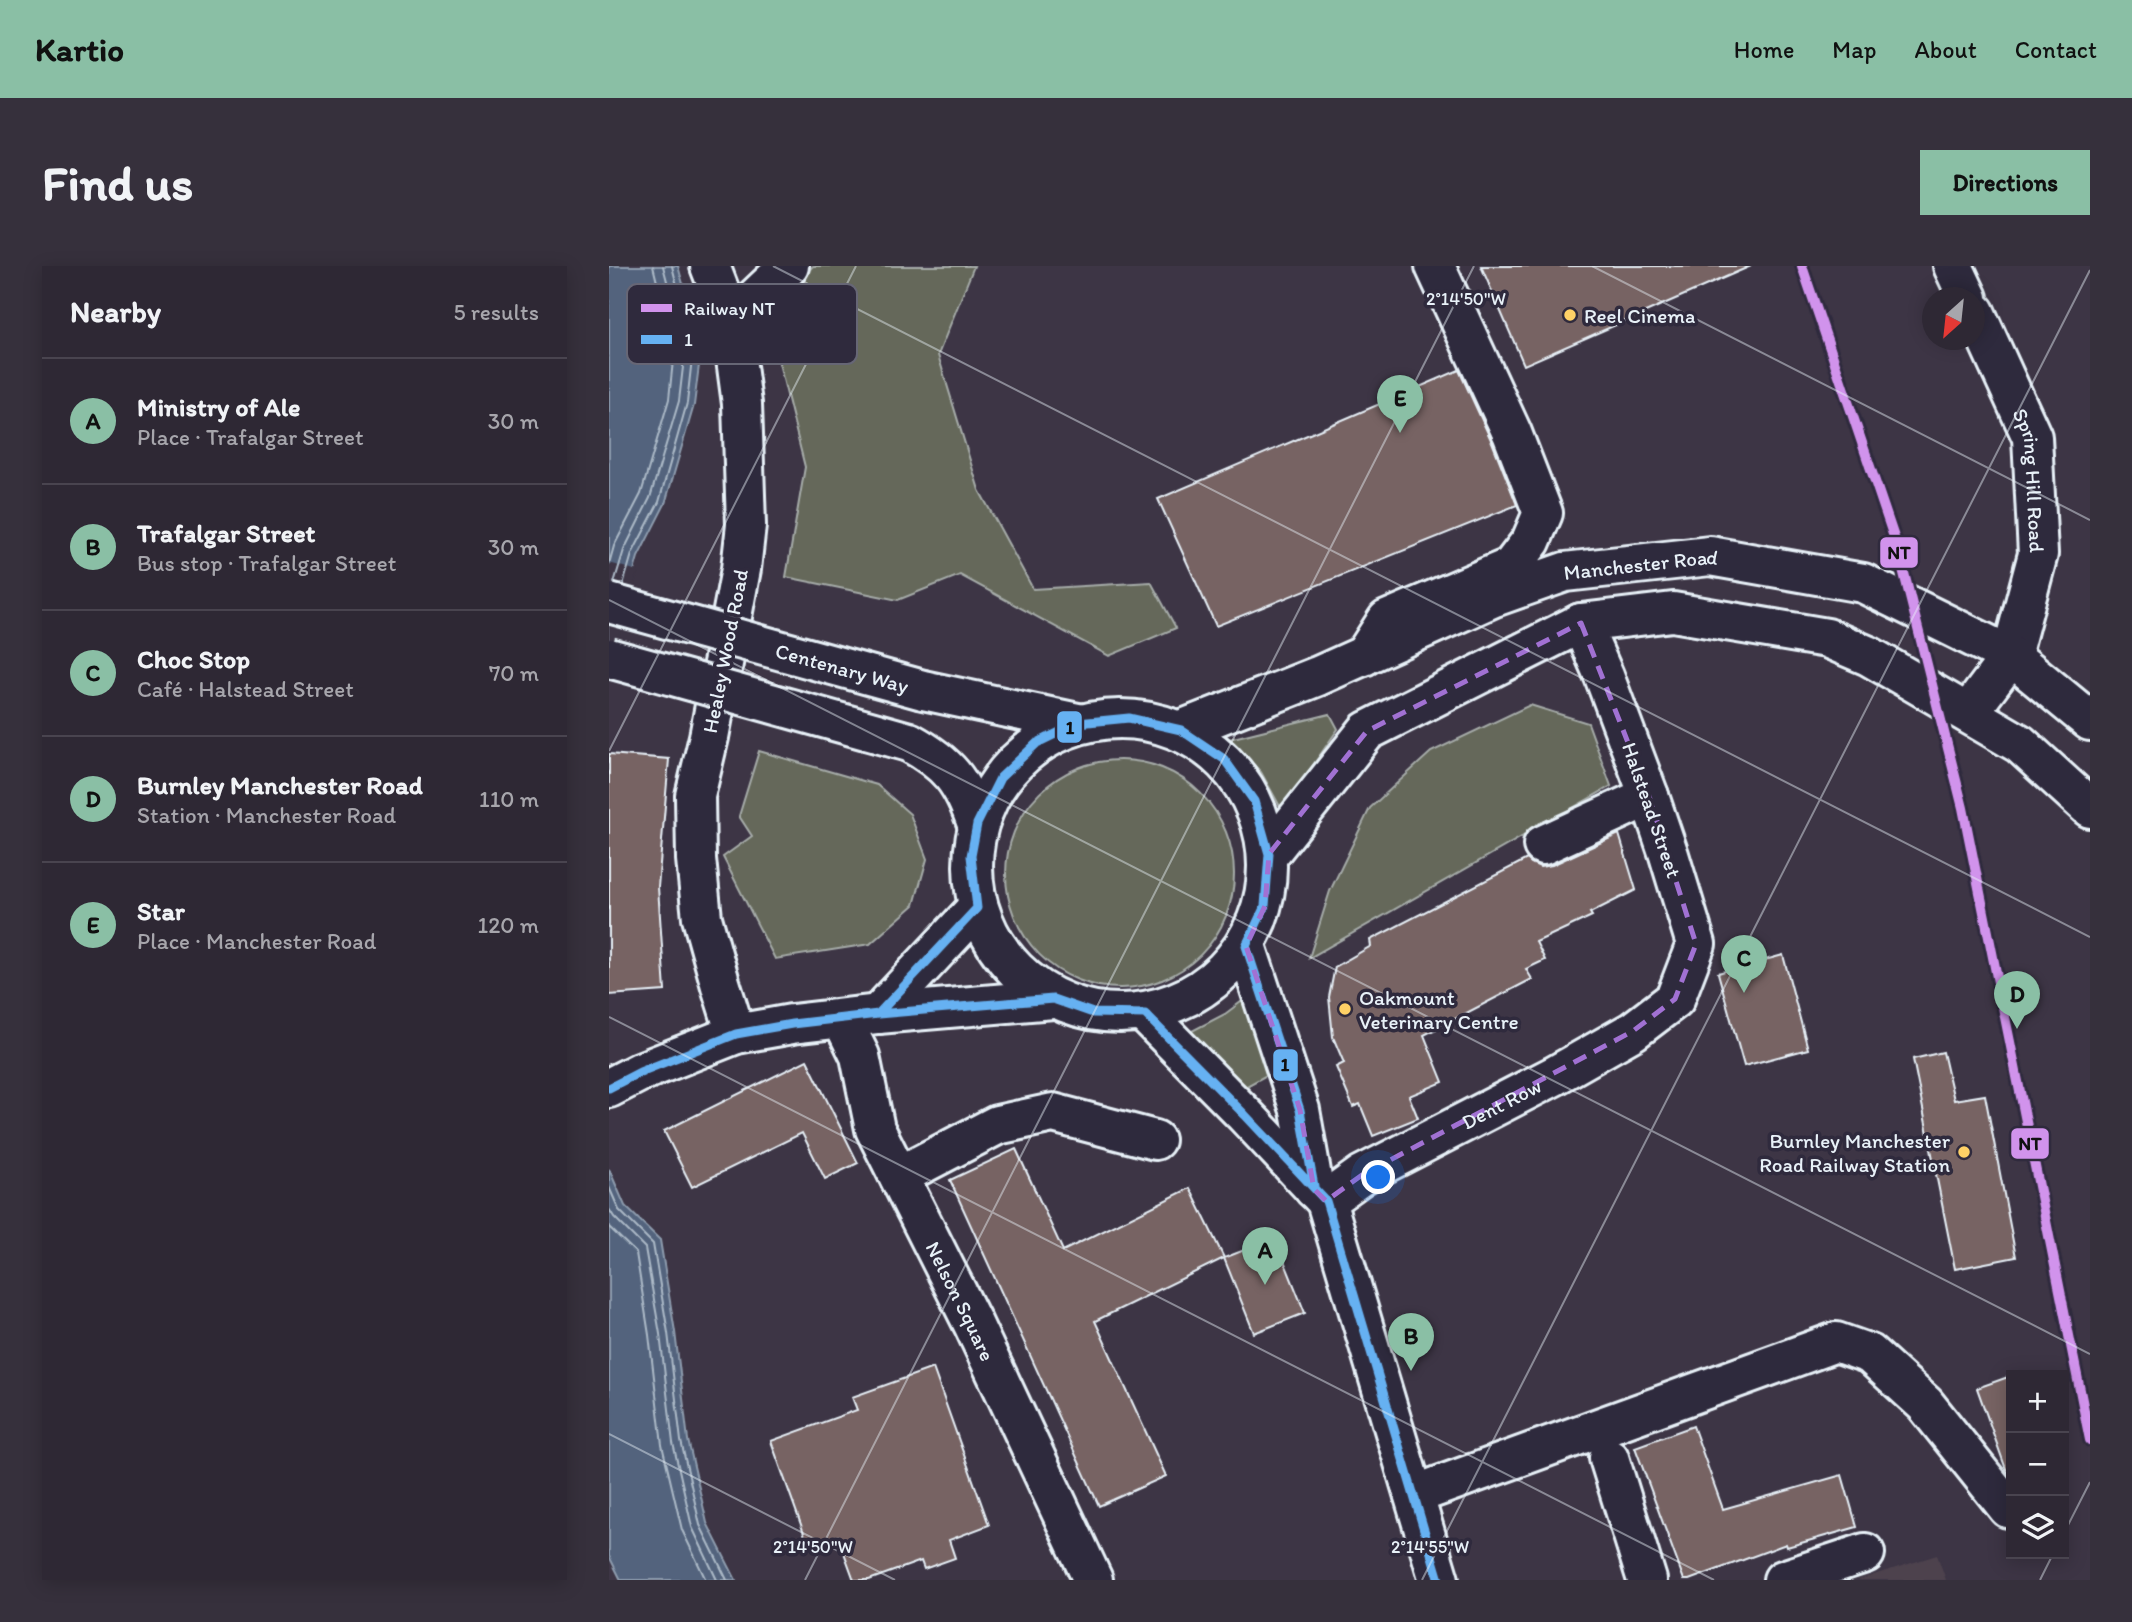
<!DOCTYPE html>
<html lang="en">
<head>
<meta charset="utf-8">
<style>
  :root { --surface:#2e2834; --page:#36303c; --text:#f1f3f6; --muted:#a7a6ac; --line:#49444f; --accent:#8abfa5 }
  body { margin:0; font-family:Itim,sans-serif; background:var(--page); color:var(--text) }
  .controls { position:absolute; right:21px; bottom:21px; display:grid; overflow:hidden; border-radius:0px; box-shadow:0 4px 18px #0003 }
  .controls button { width:63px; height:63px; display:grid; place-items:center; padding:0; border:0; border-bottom:2px solid var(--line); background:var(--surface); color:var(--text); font:35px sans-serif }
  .compass { position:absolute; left:1313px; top:21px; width:63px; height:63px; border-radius:50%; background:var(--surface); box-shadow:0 4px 18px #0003; rotate:207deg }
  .you { position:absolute; left:770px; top:912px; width:24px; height:24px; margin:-18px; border:5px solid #fff; border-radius:50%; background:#1a73e8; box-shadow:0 0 0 10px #1a73e833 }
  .badge { display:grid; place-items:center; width:46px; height:46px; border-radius:50%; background:var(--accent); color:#111; font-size:23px; font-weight:700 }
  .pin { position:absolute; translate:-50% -58px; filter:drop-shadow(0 2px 4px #0008) }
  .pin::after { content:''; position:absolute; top:37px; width:24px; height:21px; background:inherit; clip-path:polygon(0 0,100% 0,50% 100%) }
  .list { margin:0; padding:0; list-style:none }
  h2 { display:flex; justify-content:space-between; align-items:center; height:91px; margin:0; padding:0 28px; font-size:30px }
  h2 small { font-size:23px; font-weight:400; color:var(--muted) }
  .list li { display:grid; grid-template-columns:46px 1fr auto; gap:21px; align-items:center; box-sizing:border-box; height:126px; padding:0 28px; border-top:2px solid var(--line) }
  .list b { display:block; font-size:26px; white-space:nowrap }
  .list p { margin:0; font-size:23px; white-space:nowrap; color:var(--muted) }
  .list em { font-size:23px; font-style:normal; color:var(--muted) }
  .icon { flex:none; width:38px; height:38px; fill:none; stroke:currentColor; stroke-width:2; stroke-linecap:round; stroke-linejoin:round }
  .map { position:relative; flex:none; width:1481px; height:1314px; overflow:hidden; border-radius:0px }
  header { display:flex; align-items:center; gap:42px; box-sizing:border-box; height:98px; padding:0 35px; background:var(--accent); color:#111 }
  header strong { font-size:33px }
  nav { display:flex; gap:38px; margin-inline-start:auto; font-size:24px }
  .intro { display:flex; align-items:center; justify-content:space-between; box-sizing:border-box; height:168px; padding:0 42px }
  h1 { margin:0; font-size:49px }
  .button { padding:18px 32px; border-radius:0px; background:var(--accent); color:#111; font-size:24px; font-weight:700 }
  main { display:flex; gap:42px; padding:0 42px }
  aside { flex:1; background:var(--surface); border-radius:0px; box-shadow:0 4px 18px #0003 }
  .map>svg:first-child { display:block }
</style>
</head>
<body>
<header>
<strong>Kartio</strong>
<nav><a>Home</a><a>Map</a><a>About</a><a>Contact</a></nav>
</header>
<div class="intro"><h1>Find us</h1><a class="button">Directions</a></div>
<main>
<aside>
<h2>Nearby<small>5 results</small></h2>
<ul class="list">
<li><span class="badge">A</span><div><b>Ministry of Ale</b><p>Place · Trafalgar Street</p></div><em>30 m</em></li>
<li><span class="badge">B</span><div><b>Trafalgar Street</b><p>Bus stop · Trafalgar Street</p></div><em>30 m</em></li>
<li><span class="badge">C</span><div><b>Choc Stop</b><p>Café · Halstead Street</p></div><em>70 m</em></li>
<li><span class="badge">D</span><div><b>Burnley Manchester Road</b><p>Station · Manchester Road</p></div><em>110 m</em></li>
<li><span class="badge">E</span><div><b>Star</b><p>Place · Manchester Road</p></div><em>120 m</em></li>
</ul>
</aside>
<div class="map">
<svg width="1481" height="1314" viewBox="0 0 1481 1314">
  <rect width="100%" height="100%" fill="#3d3545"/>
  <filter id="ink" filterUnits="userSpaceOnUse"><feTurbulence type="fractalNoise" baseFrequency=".0143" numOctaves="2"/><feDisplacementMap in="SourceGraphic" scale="14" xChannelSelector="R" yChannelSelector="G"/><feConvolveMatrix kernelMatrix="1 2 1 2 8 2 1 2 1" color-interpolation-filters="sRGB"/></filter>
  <g filter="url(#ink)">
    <path fill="#4e434e" d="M 1328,1289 L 1337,1314 L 1249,1314 Z"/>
    <path fill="#65685a" stroke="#a6aca9" stroke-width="2" d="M 204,0 L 365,0 L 329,89 L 370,224 L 424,323 L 542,316 L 567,362 L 500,390 L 351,309 L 289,334 L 177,311 L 196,201 L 158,49 Z
      M 921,439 L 979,457 L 1002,520 L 700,692 L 721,625 L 761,542 L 822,486 Z
      M 721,448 L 729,463 L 673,544 L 652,506 L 620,473 Z
      M 150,485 L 268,519 L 301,548 L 318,593 L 305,639 L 261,678 L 166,693 L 114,591 L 143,570 L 130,550 Z
      M397 608a114 114 0 1 1 228 0a114 114 0 1 1-228 0Z
      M 644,727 L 665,805 L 636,821 L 581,766 L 616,748 Z"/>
    <path fill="#52647d" stroke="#8e9cae" stroke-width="2" d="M 0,0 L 69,0 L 92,83 L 85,139 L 56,238 L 29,291 L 0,392 Z
      M 0,903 L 16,940 L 51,974 L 66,1066 L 79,1174 L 98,1257 L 127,1314 L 12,1314 L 0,1290 Z"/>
    <path fill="#3d3545" d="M 0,297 L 29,305 L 3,393 L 0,396 Z"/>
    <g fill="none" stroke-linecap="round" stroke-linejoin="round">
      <path stroke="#acb9c7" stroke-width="2" d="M 0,298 L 5,280 L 32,228 L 60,133 L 65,85 L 44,0
        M 5,317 L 15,284 L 41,232 L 70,135 L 76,84 L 54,0
        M 14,319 L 23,288 L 50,236 L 78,137 L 84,83 L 63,0
        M 0,921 L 10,944 L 44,978 L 59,1067 L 72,1175 L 91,1259 L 118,1314
        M 0,943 L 5,951 L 36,982 L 51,1068 L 64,1177 L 83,1261 L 108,1314
        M 0,961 L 27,987 L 40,1069 L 53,1179 L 73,1264 L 97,1314"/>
    </g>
    <path fill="#776364" stroke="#e8f1f8" stroke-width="2" d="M 872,0 L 1142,0 L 915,99 Z
      M 850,104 L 883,176 L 908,239 L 607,360 L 549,233 Z
      M 0,488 L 60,493 L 49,621 L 56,725 L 0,729 Z
      M 1010,568 L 1027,624 L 981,647 L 983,650 L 927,676 L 936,694 L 917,703 L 923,713 L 815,769 L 834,816 L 800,830 L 809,852 L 764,870 L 751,838 L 744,841 L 727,801 L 735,797 L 724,771 L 720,731 L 726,701 L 762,680 L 761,674 L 918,593 L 922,597 L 931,601 L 943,599 Z
      M 1174,689 L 1199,783 L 1135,800 L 1109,707 Z
      M 1334,786 L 1345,834 L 1376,829 L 1407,991 L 1346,1003 L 1304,793 Z
      M 198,794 L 249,897 L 216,913 L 193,867 L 83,921 L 55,865 Z
      M 407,883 L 454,985 L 581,922 L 615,992 L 486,1055 L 557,1210 L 490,1240 L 341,914 Z
      M 666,972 L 696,1047 L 645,1067 L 615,992 Z
      M 324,1102 L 380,1259 L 340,1274 L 346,1292 L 315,1303 L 312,1295 L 260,1314 L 245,1314 L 229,1270 L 200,1281 L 162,1175 L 248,1144 L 243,1131 Z
      M 1402,1110 L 1402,1205 L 1398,1206 L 1368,1122 Z
      M 1084,1160 L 1114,1243 L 1233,1209 L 1248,1261 L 1178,1281 L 1177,1278 L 1080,1314 L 1075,1314 L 1026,1181 Z"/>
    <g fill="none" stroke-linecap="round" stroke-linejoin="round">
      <defs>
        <g id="minor">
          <path d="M 101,0 L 122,55 L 133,138 L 137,259 L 132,303 L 100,471 L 86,530 L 87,593 L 93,652 L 112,720 L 127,768"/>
          <path d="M 1344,0 L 1359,32"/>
          <path id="s1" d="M 1366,46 L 1423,171 L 1429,288 L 1402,390"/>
          <path d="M 122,55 L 180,0"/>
          <path d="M 755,390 L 778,354 L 902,301 L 922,275 L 934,247 L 903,167 L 826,0"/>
          <path d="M 934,579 L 1040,530"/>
          <path id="s2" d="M 233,753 L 251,790 L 266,863 L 364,1058 L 484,1314"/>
          <path d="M 290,910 L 388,859 L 444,847 L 546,874"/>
          <path id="s3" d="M 717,935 L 753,909 L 945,810 L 1024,765 L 1066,733 L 1087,678 L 1060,589 L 1040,530 L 995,410 L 972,357"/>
          <path d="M 1000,1192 L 1038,1314"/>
          <path d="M 805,1229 L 1227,1076 L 1261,1088 L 1316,1138 L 1399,1242"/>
          <path d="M 1174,1314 L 1256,1287"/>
        </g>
        <g id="major">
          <path d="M 314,424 L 469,457"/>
          <path d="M 1360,446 L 1402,390"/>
          <circle cx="511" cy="600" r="147"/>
          <path id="s4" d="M 572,464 L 709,410 L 885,331 L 956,306 L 1101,290 L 1254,317 L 1402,390 L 1481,455"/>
          <path d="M 300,476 C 340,498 353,515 368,558"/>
          <path d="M 660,588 L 758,465 L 972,357 L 1064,346 L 1218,372 L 1260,390 L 1411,478 L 1481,542"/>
          <path d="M 637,680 L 691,844 L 705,923"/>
          <path d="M 269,748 L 368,642"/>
          <path d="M 536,748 L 636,849 L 717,935 L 830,1314"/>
          <path d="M 0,822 L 31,806 L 127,768 L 183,758 L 269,748 L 444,733"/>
        </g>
      </defs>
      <use href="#minor" stroke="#e8f1f8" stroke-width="44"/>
      <use href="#major" stroke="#e8f1f8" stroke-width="44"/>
      <use href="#minor" stroke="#2f2a3d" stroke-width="38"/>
      <use href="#major" stroke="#2f2a3d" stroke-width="38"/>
      <defs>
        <g id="major-bridge">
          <path id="s5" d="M 0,337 L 314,424"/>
          <path d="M 0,392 L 300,476"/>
        </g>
      </defs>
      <use href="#major-bridge" stroke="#e8f1f8" stroke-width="44" stroke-linecap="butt"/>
      <use href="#major-bridge" stroke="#2f2a3d" stroke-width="38"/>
      <defs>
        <path id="bus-1" d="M 637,680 L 691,844 L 705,920
          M 269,748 L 368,642 L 362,590 L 368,558 L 391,512 L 428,477 L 469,457 L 520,452 L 572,464 L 615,493 L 645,535 L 660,588 L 656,640 L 637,680
          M 536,748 L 636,849 L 717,935 L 830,1314
          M 0,822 L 31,806 L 127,768 L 183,758 L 269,748 L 444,733 L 484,747 L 536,748"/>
      </defs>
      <use href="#bus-1" stroke="#2f2a3d" stroke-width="14"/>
      <use href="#bus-1" stroke="#66b1f2" stroke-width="9"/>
      <defs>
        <path id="rail-1" d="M 1193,0 L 1289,283 L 1354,542 L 1481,1174"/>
      </defs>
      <use href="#rail-1" stroke="#2f2a3d" stroke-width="16"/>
      <use href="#rail-1" stroke="#d193ec" stroke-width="10"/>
    </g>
  </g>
  <path fill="none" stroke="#a171d3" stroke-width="5" stroke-dasharray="14 9" stroke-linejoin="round" d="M 972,357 L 1040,530 L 1087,678 L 1066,733 L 1024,765 L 753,909 L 717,935 L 705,923 L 691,844 L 637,680 L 656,640 L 660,588 L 758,465 Z"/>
  <path fill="none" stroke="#e8f1f8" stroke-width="2" stroke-opacity="0.45" d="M 164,0 L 1481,671M 983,0 L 1481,254M 0,334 L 1481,1088M 0,485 L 247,0M 0,751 L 1105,1314M 0,1168 L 286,1314M 1455,1267 L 1481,1216M 196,1314 L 865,0M 813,1314 L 1481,4M 1431,1314 L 1444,1288"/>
  <g fill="#ffd166" stroke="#2f2a3d" stroke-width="2.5">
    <circle cx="961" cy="49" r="7"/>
    <circle cx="736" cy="743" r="7"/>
    <circle cx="1355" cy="886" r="7"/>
  </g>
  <g text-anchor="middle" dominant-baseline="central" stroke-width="7" stroke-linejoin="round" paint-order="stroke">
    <g font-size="21" fill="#e8f1f8" stroke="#2f2a3d" text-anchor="start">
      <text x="975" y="49">Reel Cinema</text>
      <text x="750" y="731">Oakmount<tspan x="750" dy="24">Veterinary Centre</tspan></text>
      <text x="1341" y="874" text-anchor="end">Burnley Manchester<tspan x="1341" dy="24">Road Railway Station</tspan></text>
    </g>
    <g font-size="21" fill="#e8f1f8" stroke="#2f2a3d">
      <text stroke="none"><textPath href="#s1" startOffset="180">Spring Hill Road</textPath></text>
      <text stroke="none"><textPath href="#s4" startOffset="492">Manchester Road</textPath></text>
      <text transform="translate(116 385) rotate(-79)">Healey Wood Road</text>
      <text stroke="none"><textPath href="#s5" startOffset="242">Centenary Way</textPath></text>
      <text transform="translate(1043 544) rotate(71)">Halstead Street</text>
      <text stroke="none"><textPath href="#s3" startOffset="201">Dent Row</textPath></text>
      <text stroke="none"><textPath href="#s2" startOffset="308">Nelson Square</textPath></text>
    </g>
  </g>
  <rect x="18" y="18" width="230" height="80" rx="10" fill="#2f2a3d" stroke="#666675" stroke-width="2"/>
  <rect x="32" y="38" width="31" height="8" fill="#d193ec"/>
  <rect x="32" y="69" width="31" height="9" fill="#66b1f2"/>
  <g font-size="19" fill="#e8f1f8">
    <text x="75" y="49">Railway NT</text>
    <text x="75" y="80">1</text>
  </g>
  <g font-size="18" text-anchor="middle" fill="#e8f1f8" stroke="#2f2a3d" stroke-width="7" stroke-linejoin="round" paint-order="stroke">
    <text x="857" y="39">2°14'50"W</text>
    <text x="204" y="1287">2°14'50"W</text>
    <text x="821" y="1287">2°14'55"W</text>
  </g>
  <g stroke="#2f2a3d" stroke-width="2.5">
    <rect x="1270" y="270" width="40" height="33" rx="7" fill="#d193ec"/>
    <rect x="447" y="444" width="27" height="34" rx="7" fill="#66b1f2"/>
    <rect x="663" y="782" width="27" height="34" rx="7" fill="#66b1f2"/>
    <rect x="1401" y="861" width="40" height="33" rx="7" fill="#d193ec"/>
  </g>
  <g font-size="19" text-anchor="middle" font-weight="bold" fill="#111">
    <text x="1290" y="293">NT</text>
    <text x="461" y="468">1</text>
    <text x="676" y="805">1</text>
    <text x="1421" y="884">NT</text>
  </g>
</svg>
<div class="controls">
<button>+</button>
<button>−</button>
<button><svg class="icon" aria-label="layers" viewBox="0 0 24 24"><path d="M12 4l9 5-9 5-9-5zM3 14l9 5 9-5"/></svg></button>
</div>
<svg class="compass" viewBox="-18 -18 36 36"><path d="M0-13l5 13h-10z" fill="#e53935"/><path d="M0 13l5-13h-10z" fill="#a7a6ac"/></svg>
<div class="you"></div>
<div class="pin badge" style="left:656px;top:1019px">A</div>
<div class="pin badge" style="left:802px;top:1105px">B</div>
<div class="pin badge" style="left:1135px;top:727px">C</div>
<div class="pin badge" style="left:1408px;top:763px">D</div>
<div class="pin badge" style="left:791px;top:167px">E</div>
</div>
</main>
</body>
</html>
